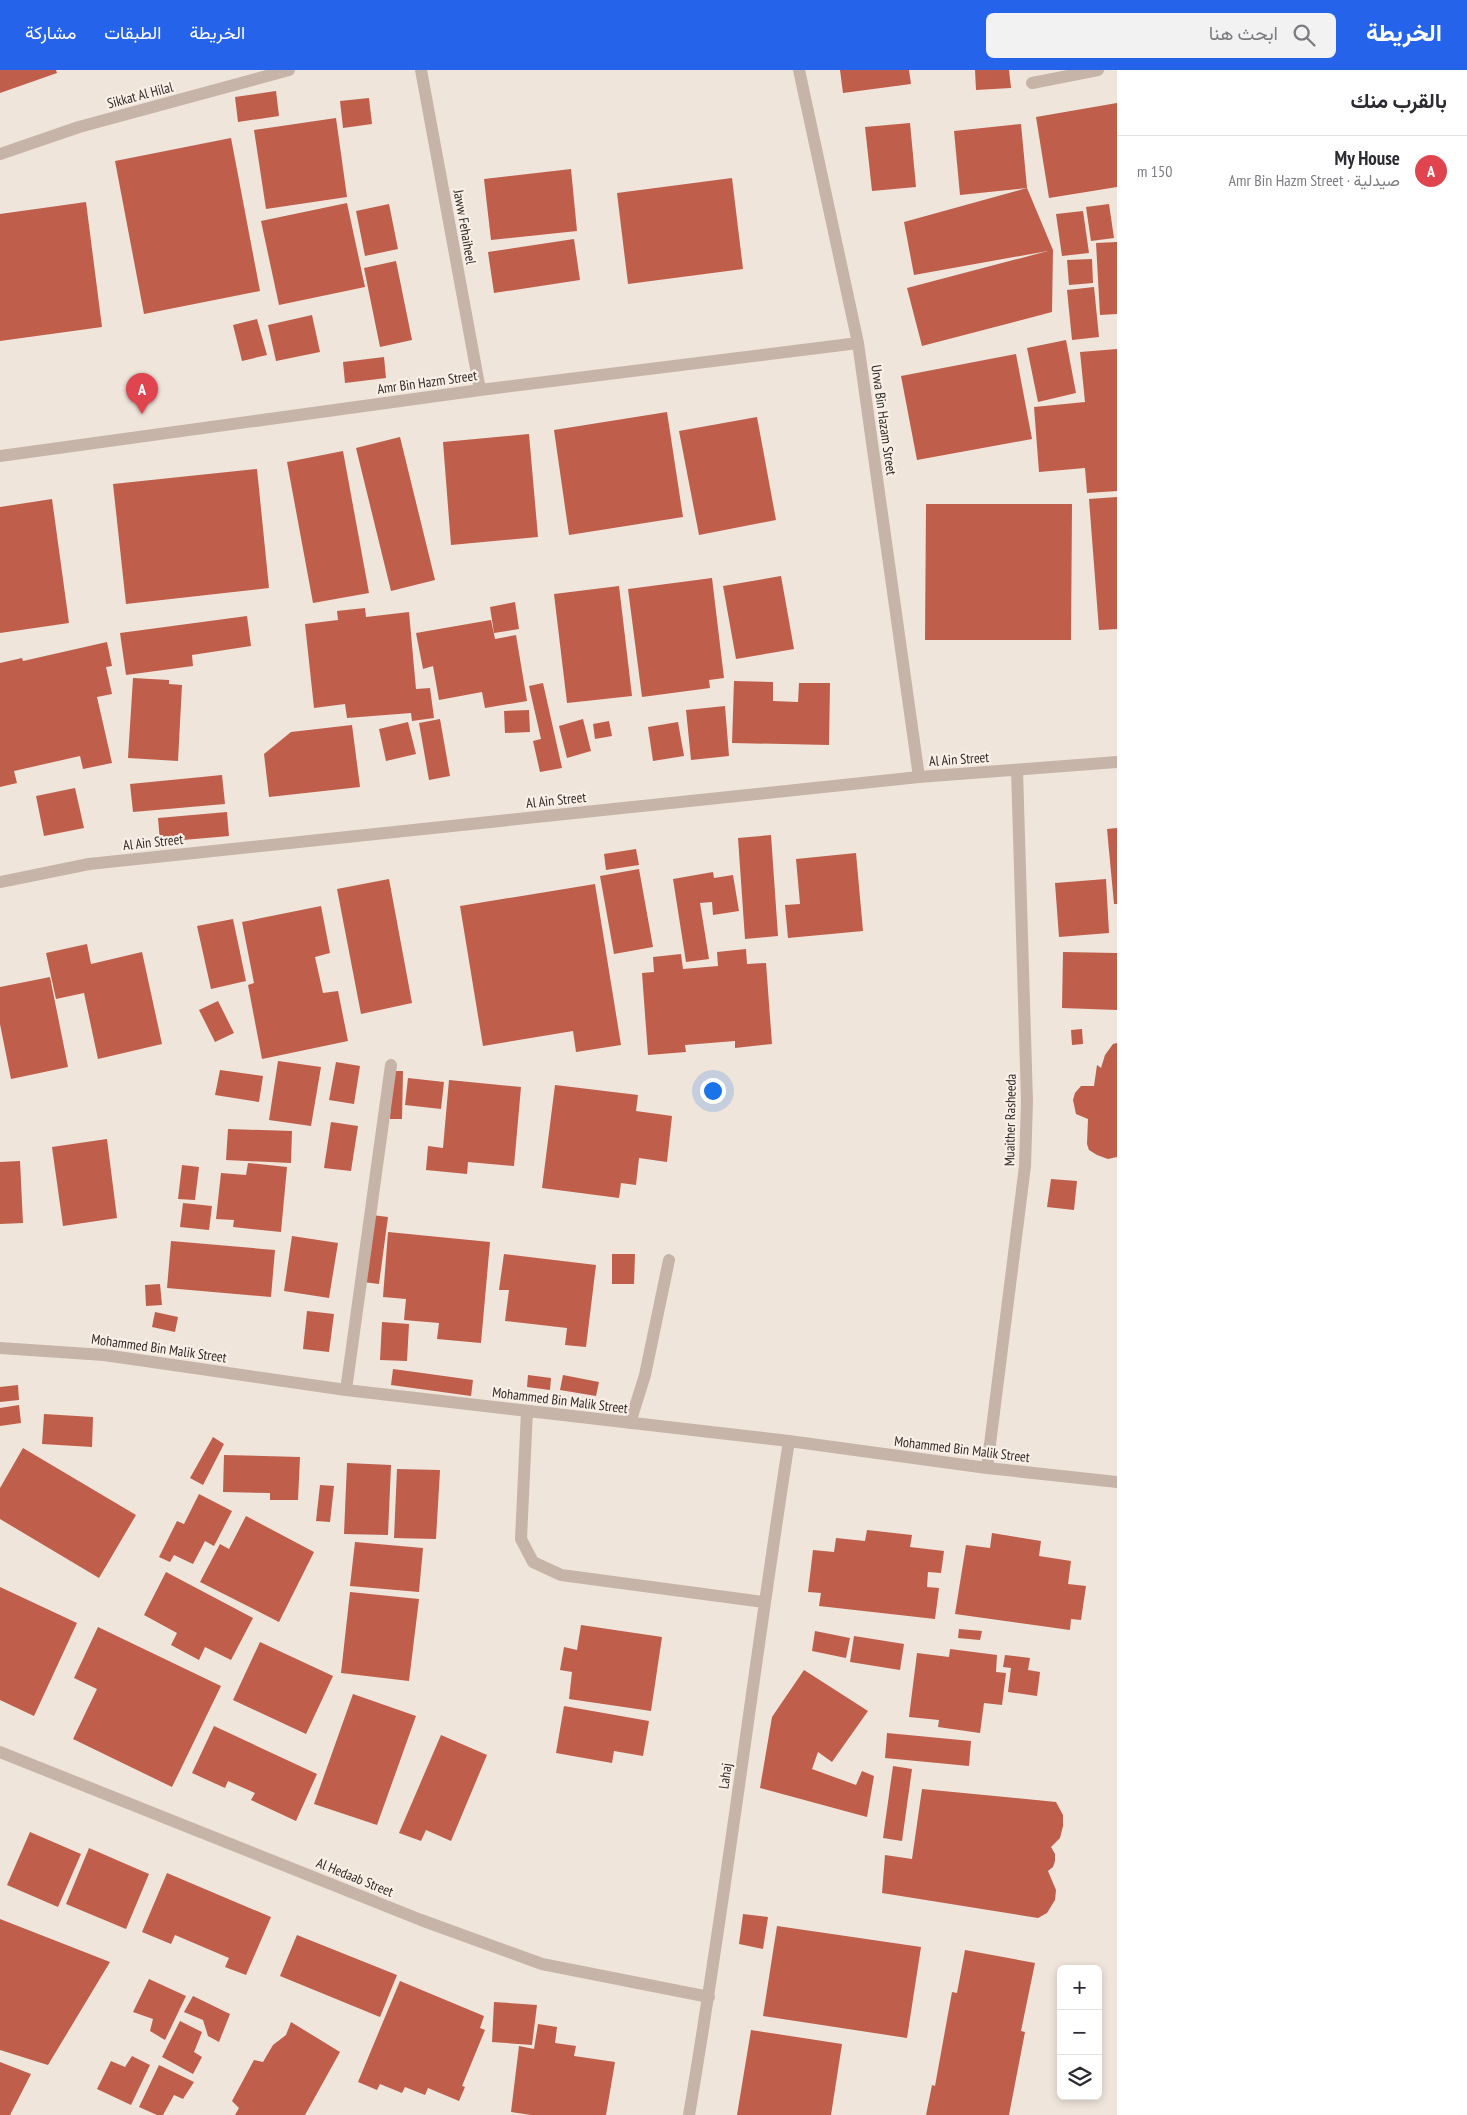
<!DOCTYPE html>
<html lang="ar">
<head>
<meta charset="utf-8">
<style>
  :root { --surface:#fff; --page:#f2f2f3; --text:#2b2b33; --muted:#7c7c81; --line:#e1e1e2; --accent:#2563eb }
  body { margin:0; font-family:"PT Sans Narrow",Vazirmatn,sans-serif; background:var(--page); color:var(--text); direction:rtl }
  .controls { position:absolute; right:15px; bottom:15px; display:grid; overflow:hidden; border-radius:8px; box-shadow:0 2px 8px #0003 }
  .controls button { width:45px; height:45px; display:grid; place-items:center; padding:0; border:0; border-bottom:1px solid var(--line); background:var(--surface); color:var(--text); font:25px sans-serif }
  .you { position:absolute; left:712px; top:1020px; width:18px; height:18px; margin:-12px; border:4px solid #fff; border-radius:50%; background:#1a73e8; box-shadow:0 0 0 8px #1a73e833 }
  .badge { display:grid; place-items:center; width:32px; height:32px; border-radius:50%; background:var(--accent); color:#fff; font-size:16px; font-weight:700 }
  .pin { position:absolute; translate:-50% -41px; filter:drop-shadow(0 1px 2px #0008) }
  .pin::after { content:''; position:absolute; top:26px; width:18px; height:15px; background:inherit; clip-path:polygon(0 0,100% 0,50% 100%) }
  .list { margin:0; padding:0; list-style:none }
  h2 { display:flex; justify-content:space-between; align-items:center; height:65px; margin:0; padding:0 20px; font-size:21px }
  h2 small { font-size:16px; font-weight:400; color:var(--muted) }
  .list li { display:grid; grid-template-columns:32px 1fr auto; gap:15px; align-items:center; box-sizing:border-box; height:70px; padding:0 20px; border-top:1px solid var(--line) }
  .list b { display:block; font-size:19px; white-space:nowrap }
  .list p { margin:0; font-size:16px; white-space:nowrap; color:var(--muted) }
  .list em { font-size:16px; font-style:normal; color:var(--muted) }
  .icon { flex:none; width:28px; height:28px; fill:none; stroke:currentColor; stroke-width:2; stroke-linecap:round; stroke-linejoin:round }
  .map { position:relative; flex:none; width:1117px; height:2045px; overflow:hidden; direction:ltr }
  header { display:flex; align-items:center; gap:30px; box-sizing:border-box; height:70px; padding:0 25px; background:var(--accent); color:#fff }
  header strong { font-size:24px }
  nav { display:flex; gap:28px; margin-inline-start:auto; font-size:18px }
  .search { width:350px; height:45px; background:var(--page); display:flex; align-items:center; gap:12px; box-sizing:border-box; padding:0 18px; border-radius:8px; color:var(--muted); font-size:19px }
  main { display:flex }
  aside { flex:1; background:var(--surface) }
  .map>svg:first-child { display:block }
</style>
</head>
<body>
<header>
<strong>الخريطة</strong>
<div class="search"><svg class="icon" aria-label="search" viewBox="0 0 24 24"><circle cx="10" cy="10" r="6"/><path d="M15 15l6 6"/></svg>ابحث هنا</div>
<nav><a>الخريطة</a><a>الطبقات</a><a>مشاركة</a></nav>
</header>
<main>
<aside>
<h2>بالقرب منك<small></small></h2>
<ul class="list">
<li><span class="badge" style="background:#e0444e">A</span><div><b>My House</b><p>صيدلية · Amr Bin Hazm Street</p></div><em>150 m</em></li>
</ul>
</aside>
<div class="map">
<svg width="1117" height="2045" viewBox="0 0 1117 2045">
  <rect width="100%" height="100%" fill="#f0e5db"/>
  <path fill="#be5e4b" d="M 0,0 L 56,0 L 57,3 L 0,23 Z
    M 840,0 L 909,0 L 911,14 L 843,23 Z
    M 975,0 L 1009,0 L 1011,18 L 976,20 Z
    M 276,21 L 279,46 L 238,52 L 235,27 Z
    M 369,28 L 372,54 L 343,58 L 340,31 Z
    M 1117,33 L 1117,117 L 1049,128 L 1036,47 Z
    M 336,48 L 347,127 L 266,139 L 254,60 Z
    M 910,53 L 916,117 L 872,121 L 865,57 Z
    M 1021,54 L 1027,118 L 960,125 L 954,61 Z
    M 231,68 L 260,221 L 144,244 L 115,91 Z
    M 571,99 L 577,161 L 491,170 L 484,109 Z
    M 732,108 L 743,199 L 628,214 L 617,123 Z
    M 1027,118 L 1053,180 L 1052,242 L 922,276 L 907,218 L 1048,181 L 914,205 L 904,152 Z
    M 86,132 L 102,257 L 0,271 L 0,144 Z
    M 347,133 L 365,217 L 279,235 L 261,151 Z
    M 389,134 L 398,179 L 365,186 L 356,141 Z
    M 1109,134 L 1114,168 L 1091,171 L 1086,137 Z
    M 1083,141 L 1089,183 L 1062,186 L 1056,144 Z
    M 574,169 L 580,210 L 494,223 L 488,182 Z
    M 1117,172 L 1117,244 L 1100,245 L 1096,173 Z
    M 1092,189 L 1093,213 L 1069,215 L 1067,190 Z
    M 396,191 L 412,270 L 380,277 L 364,198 Z
    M 1094,217 L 1099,267 L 1072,270 L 1067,220 Z
    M 312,245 L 320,282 L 276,291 L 268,255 Z
    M 257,249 L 267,285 L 242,291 L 233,255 Z
    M 1066,270 L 1076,323 L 1038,332 L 1027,278 Z
    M 1117,279 L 1117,421 L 1087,423 L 1085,398 L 1039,402 L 1034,337 L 1085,332 L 1080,282 Z
    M 1016,284 L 1032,369 L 917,390 L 901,306 Z
    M 384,287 L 386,308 L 345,313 L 343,292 Z
    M 667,342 L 683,447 L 569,465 L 554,360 Z
    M 757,347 L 776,450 L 699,465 L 679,361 Z
    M 529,364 L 538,467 L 451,475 L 443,372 Z
    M 400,367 L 435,510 L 391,521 L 356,378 Z
    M 343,381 L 369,523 L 313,533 L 287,392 Z
    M 257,399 L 269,518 L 126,534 L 113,414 Z
    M 1117,427 L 1117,559 L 1099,560 L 1089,429 Z
    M 52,429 L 69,553 L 0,563 L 0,437 Z
    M 926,434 L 1072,434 L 1071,570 L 925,570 Z
    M 781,506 L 794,579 L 736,589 L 723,516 Z
    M 712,508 L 724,608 L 709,610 L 710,618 L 642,627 L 628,519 Z
    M 619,516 L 632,626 L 567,633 L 554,524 Z
    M 515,532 L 519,559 L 494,563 L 490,537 Z
    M 365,538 L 366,547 L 409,542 L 416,619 L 430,618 L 434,648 L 412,651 L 411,643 L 347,648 L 345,634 L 314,638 L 305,554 L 338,550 L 337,541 Z
    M 247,546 L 251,576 L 192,585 L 193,596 L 126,605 L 120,563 Z
    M 491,550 L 495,569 L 516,565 L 527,631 L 485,638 L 482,622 L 439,630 L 433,596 L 423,599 L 416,563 Z
    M 107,572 L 112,596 L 106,597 L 112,624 L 97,627 L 112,693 L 83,699 L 80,686 L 14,701 L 17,713 L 0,717 L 0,593 L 22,588 L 23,591 Z
    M 133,608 L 169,610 L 169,614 L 182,615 L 178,691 L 128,688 Z
    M 734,611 L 773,612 L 773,631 L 798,632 L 799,613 L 830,613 L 829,675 L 732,673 Z
    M 543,613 L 562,698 L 540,702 L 533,671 L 541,669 L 529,616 Z
    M 725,636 L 729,686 L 691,690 L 686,640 Z
    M 529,640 L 530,662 L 505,663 L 504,641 Z
    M 440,649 L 450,706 L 429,710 L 419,653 Z
    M 583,649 L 591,681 L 567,688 L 559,656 Z
    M 609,651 L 612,666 L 595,669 L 593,654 Z
    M 408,652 L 416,684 L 386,691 L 379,659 Z
    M 678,652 L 684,686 L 653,691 L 648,657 Z
    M 352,655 L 360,717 L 269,727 L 264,684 L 291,662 Z
    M 222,705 L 225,734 L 133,742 L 130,714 Z
    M 75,718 L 84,758 L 44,766 L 36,726 Z
    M 227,742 L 229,766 L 160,772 L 158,748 Z
    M 1117,758 L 1117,834 L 1114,834 L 1107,759 Z
    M 771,765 L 778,866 L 745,869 L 738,768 Z
    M 636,779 L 639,795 L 606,800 L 604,784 Z
    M 856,783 L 863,861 L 788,868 L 785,835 L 800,834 L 796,789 Z
    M 639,799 L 653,877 L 614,884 L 600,806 Z
    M 713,802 L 714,808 L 733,805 L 739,841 L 713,845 L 712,832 L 700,833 L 709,889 L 686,892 L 673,809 Z
    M 389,809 L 412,933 L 361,944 L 337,819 Z
    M 1106,809 L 1109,863 L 1059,867 L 1055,813 Z
    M 595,814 L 621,975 L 576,982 L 573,961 L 483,976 L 460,836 Z
    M 321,836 L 330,883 L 315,887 L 323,923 L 338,921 L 348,971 L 262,989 L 248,915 L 254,913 L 242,852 Z
    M 233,849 L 246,911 L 211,919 L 197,856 Z
    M 87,874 L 91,894 L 142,882 L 162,974 L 98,989 L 84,923 L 56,929 L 46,883 Z
    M 746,879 L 747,894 L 766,893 L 772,974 L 735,978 L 735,971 L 685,975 L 686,982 L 648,985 L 642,903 L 654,902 L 653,887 L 681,884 L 683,899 L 718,896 L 717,882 Z
    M 1063,882 L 1117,883 L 1117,940 L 1062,938 Z
    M 50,907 L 68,997 L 11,1009 L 0,954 L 0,917 Z
    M 218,931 L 234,963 L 215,972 L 199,940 Z
    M 1082,959 L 1083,974 L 1072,975 L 1071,960 Z
    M 1117,973 L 1117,1087 L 1108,1089 L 1097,1085 L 1089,1080 L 1087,1074 L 1088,1049 L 1076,1044 L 1073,1030 L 1075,1023 L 1081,1016 L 1094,1016 L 1097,995 L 1101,998 L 1105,985 L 1113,974 Z
    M 278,991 L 321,997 L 311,1056 L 269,1050 Z
    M 336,992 L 360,996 L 354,1034 L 329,1030 Z
    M 220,1000 L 263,1006 L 259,1032 L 215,1025 Z
    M 392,1001 L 403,1001 L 402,1049 L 390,1049 Z
    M 408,1008 L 444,1012 L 441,1039 L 405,1035 Z
    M 449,1010 L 521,1017 L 514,1096 L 468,1092 L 467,1104 L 426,1100 L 428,1076 L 443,1078 Z
    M 555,1015 L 638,1025 L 636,1041 L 672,1046 L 667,1092 L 639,1088 L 636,1115 L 621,1113 L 619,1128 L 542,1118 Z
    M 331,1052 L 358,1056 L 351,1101 L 324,1098 Z
    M 228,1059 L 292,1061 L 291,1093 L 226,1090 Z
    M 107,1069 L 117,1148 L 63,1156 L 52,1077 Z
    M 20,1091 L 23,1153 L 0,1154 L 0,1092 Z
    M 248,1093 L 287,1097 L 281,1162 L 233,1157 L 234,1150 L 216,1149 L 221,1103 L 246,1105 Z
    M 182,1095 L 199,1097 L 195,1130 L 178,1129 Z
    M 1051,1109 L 1077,1111 L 1074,1140 L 1047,1137 Z
    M 183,1133 L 212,1136 L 209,1160 L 180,1157 Z
    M 372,1145 L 388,1147 L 379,1214 L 363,1212 Z
    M 388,1162 L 490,1172 L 481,1273 L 437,1269 L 439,1253 L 404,1250 L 406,1229 L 383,1227 Z
    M 292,1166 L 338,1173 L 329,1228 L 284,1221 Z
    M 171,1171 L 275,1180 L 271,1227 L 167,1218 Z
    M 504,1184 L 596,1195 L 586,1277 L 565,1275 L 567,1258 L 505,1251 L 509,1220 L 499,1220 Z
    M 612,1184 L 635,1184 L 634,1214 L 612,1214 Z
    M 160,1214 L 162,1235 L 146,1236 L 145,1215 Z
    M 307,1241 L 334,1244 L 329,1282 L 303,1279 Z
    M 155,1242 L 178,1247 L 175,1262 L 152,1257 Z
    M 382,1252 L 409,1254 L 407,1291 L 380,1290 Z
    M 393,1299 L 473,1310 L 471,1326 L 391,1315 Z
    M 528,1305 L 551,1308 L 550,1320 L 527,1317 Z
    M 563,1305 L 599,1312 L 596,1326 L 560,1320 Z
    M 18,1315 L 19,1330 L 0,1332 L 0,1317 Z
    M 19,1335 L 21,1353 L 0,1356 L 0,1338 Z
    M 44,1344 L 93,1347 L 92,1377 L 42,1374 Z
    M 213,1367 L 224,1374 L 203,1415 L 190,1408 Z
    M 23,1378 L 136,1445 L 99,1508 L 0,1449 L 0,1418 Z
    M 224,1385 L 300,1387 L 298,1430 L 270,1430 L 270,1423 L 223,1422 Z
    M 347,1393 L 391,1395 L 388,1465 L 344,1464 Z
    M 397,1399 L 440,1400 L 436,1469 L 394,1468 Z
    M 320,1415 L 334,1416 L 330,1452 L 316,1451 Z
    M 199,1424 L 232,1441 L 214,1476 L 205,1471 L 193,1494 L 174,1485 L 170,1492 L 159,1487 L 177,1451 L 184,1454 Z
    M 246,1446 L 314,1482 L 279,1552 L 200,1512 L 220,1474 L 229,1479 Z
    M 867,1460 L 912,1465 L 910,1477 L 944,1481 L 941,1503 L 928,1502 L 927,1517 L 939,1518 L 935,1549 L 819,1536 L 821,1523 L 808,1522 L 813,1480 L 834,1482 L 836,1468 L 865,1471 Z
    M 992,1463 L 1041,1471 L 1039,1486 L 1071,1491 L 1068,1514 L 1086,1516 L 1081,1550 L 1071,1549 L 1070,1560 L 955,1544 L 966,1475 L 990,1478 Z
    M 355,1472 L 423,1478 L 419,1522 L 350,1516 Z
    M 166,1502 L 253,1548 L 231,1590 L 205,1577 L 199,1590 L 171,1575 L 177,1563 L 144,1545 Z
    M 0,1517 L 77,1553 L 34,1646 L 0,1630 Z
    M 350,1522 L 419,1529 L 409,1611 L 341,1603 Z
    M 581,1555 L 662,1567 L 651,1641 L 569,1629 L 572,1602 L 560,1600 L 564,1577 L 577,1580 Z
    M 98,1557 L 221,1616 L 172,1717 L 73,1669 L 97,1619 L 74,1608 Z
    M 959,1559 L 982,1561 L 980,1570 L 958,1568 Z
    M 815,1561 L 850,1568 L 846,1588 L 812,1581 Z
    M 854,1566 L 904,1574 L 900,1600 L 850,1592 Z
    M 260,1572 L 333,1606 L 306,1664 L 233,1630 Z
    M 950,1579 L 997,1585 L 996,1602 L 1006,1603 L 1002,1635 L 984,1633 L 980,1663 L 938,1657 L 939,1650 L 909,1647 L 917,1583 L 949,1587 Z
    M 1005,1585 L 1030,1588 L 1028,1600 L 1040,1602 L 1037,1626 L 1008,1622 L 1011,1598 L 1003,1597 Z
    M 804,1600 L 868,1641 L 832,1692 L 818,1682 L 812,1699 L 856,1715 L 862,1701 L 874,1706 L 867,1747 L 760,1718 L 772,1647 Z
    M 353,1624 L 416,1646 L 377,1755 L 314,1734 Z
    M 564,1636 L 649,1651 L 643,1686 L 614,1681 L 612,1693 L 556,1683 Z
    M 214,1656 L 317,1704 L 296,1751 L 251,1730 L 255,1723 L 228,1711 L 225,1718 L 192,1703 Z
    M 887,1663 L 971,1671 L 969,1696 L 885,1688 Z
    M 441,1665 L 487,1685 L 451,1771 L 426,1760 L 421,1771 L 399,1763 Z
    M 893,1696 L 912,1699 L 902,1771 L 883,1768 Z
    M 922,1719 L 1056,1732 L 1063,1745 L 1063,1756 L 1060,1768 L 1051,1777 L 1055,1784 L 1055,1791 L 1053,1797 L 1048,1801 L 1056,1820 L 1055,1830 L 1047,1843 L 1038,1848 L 882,1823 L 885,1785 L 912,1789 Z
    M 30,1762 L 81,1784 L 58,1837 L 7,1815 Z
    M 89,1778 L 149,1804 L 126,1859 L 66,1834 Z
    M 167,1803 L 271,1847 L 246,1905 L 225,1897 L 229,1888 L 175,1865 L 171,1874 L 142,1862 Z
    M 743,1844 L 768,1847 L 763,1879 L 739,1874 Z
    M 0,1849 L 110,1892 L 48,1995 L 0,1980 Z
    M 777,1856 L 921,1877 L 907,1968 L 763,1946 Z
    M 297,1865 L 397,1905 L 380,1947 L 280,1906 Z
    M 965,1880 L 1035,1893 L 1021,1961 L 1025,1962 L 1009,2045 L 926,2045 L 932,2015 L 935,2016 L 952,1922 L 957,1923 Z
    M 149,1909 L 186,1926 L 165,1970 L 150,1961 L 153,1949 L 133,1942 Z
    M 400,1911 L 484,1946 L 480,1958 L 485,1960 L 462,2016 L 465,2017 L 459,2031 L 428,2018 L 425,2025 L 405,2017 L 402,2023 L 380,2014 L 377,2020 L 358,2012 Z
    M 193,1926 L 230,1944 L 219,1972 L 208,1966 L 203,1950 L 184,1942 Z
    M 494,1932 L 537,1935 L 532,1975 L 492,1972 Z
    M 180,1951 L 202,1962 L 194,1982 L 202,1987 L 193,2004 L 162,1987 Z
    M 291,1952 L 340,1982 L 305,2045 L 235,2045 L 239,2038 L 232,2031 L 254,1990 L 263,1992 L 273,1975 L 286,1965 Z
    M 538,1954 L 557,1957 L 555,1973 L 576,1976 L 574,1986 L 615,1992 L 606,2045 L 531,2045 L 511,2042 L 519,1976 L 534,1979 Z
    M 751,1960 L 842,1974 L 831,2045 L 737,2045 Z
    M 132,1986 L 150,1995 L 131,2035 L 97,2019 L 111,1991 L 125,1997 Z
    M 0,1992 L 31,2004 L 10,2045 L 0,2045 Z
    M 159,1995 L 194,2012 L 183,2029 L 174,2025 L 163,2045 L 157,2045 L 139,2037 Z"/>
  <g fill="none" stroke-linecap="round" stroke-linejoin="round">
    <path stroke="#c7b4a8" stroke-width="12" d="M 421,0 L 480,320
      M 799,0 L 858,273 L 919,707
      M 1032,13 L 1098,0
      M 0,84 L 79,57 L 289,0
      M 0,386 L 480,320 L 858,273
      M 0,812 L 89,794 L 919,707 L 1117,692
      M 0,1278 L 104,1285 L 346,1320 L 789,1371 L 987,1398 L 1117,1412
      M 346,1320 L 391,995
      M 527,1341 L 521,1469 L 533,1492 L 561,1505 L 764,1532
      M 630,1353 L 645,1305 L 669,1190
      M 987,1398 L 1025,1096 L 1027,1031 L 1017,700
      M 0,1682 L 421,1850 L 542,1894 L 709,1927
      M 689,2045 C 727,1821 754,1595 789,1371"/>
  </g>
  <g text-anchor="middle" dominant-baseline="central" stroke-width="4.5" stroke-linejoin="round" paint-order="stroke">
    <g font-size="14" fill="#342b28" stroke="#f8efe7">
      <text transform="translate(140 25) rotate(-15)">Sikkat Al Hilal</text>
      <text transform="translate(465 157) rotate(80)">Jaww Fehaiheel</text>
      <text transform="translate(427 312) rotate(-8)">Amr Bin Hazm Street</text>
      <text transform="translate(884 350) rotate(82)">Urwa Bin Hazam Street</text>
      <text transform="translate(959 689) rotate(-4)">Al Ain Street</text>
      <text transform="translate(556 730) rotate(-6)">Al Ain Street</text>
      <text transform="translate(153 772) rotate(-6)">Al Ain Street</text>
      <text transform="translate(1010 1050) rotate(-89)">Muaither Rasheeda</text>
      <text transform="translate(159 1278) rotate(8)">Mohammed Bin Malik Street</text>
      <text transform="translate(560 1330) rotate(7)">Mohammed Bin Malik Street</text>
      <text transform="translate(962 1379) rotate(7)">Mohammed Bin Malik Street</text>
      <text transform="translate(725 1706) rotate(-82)">Lahaj</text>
      <text transform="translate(355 1807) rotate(22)">Al Hedaab Street</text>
    </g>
  </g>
</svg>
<div class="controls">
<button>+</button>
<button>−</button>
<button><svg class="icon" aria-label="layers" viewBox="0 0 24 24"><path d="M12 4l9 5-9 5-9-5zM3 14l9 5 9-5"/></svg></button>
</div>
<div class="you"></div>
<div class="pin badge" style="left:142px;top:344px;background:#e0444e">A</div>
</div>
</main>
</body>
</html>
